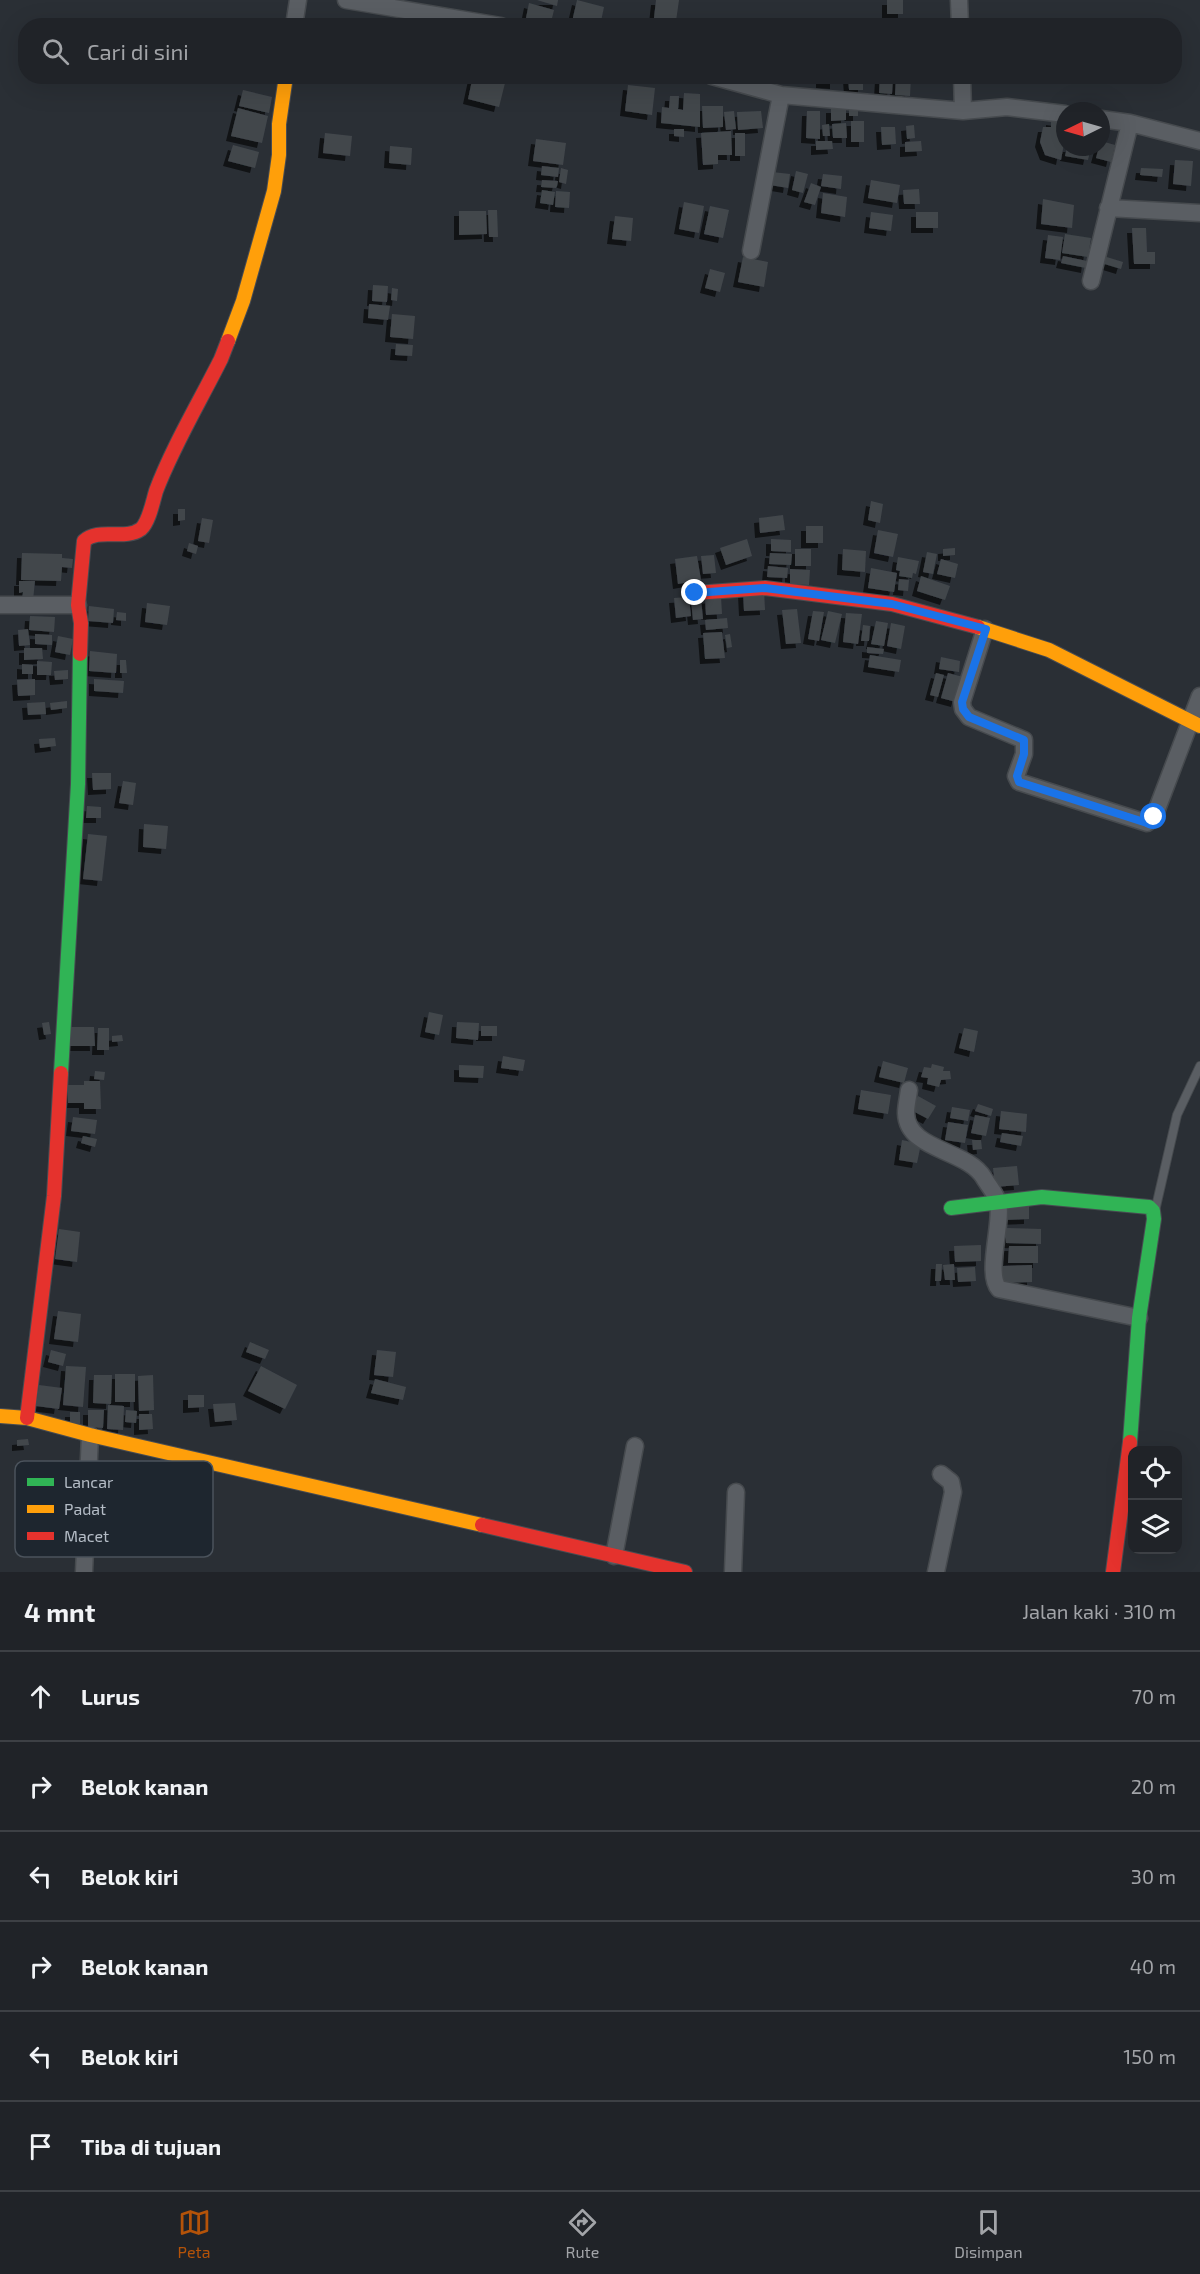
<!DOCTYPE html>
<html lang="id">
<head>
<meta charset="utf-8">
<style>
  :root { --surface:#202328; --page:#2d2f34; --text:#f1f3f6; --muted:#a2a4a8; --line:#3d4045; --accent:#b45309 }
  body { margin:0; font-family:"Exo 2",sans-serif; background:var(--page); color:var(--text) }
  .controls { position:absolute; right:18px; bottom:18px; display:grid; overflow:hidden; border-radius:12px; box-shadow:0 6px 24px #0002 }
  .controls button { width:54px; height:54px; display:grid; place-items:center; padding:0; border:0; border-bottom:2px solid var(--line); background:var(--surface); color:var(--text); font:30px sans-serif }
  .compass { position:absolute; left:1056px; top:102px; width:54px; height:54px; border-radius:50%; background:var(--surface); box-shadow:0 6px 24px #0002; rotate:265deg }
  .stop { position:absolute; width:18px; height:18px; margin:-14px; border:4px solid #1a73e8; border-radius:50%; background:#fff }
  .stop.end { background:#1a73e8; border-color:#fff; box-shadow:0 2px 6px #0008 }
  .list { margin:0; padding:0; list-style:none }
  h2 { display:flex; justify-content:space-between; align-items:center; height:78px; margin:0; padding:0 24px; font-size:26px }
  h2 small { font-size:20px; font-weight:400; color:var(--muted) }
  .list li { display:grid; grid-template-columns:39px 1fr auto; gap:18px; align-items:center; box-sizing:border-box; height:90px; padding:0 24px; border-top:2px solid var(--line) }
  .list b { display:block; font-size:22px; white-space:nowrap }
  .list em { font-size:20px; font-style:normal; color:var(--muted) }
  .icon { flex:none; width:33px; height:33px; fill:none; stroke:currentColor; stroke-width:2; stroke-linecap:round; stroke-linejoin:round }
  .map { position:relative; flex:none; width:1200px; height:1572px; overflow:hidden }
  .search { position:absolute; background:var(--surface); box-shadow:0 6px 24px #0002; left:18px; right:18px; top:18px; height:66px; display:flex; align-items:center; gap:15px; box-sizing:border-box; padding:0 21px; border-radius:24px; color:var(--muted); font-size:22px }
  .sheet { height:618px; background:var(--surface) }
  nav { display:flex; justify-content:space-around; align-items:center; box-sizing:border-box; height:84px; border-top:2px solid var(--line); background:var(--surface); font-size:16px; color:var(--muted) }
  nav a { display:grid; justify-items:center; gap:3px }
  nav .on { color:var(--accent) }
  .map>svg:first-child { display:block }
</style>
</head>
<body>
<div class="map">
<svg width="1200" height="1572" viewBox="0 0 1200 1572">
  <defs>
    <filter id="shadow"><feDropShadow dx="-5" dy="5" stdDeviation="0" flood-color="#0009"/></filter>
  </defs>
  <rect width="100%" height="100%" fill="#2a2f35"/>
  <path fill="#42474c" filter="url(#shadow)" d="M 537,0 L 558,0 L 557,6 Z
    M 577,0 L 604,7 L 600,26 L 571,26 Z
    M 656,0 L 679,0 L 676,21 L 654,18 Z
    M 887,0 L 903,0 L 903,14 L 887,14 Z
    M 529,3 L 554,10 L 550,26 L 536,26 L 525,23 Z
    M 398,14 L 409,16 L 407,25 L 396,23 Z
    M 413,14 L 425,15 L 424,26 L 412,24 Z
    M 473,76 L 495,76 L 506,79 L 499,107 L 468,99 Z
    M 821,76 L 835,76 L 835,84 L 821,83 Z
    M 848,76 L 863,76 L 863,90 L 849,90 Z
    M 880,76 L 893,77 L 892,94 L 879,93 Z
    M 896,76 L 911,77 L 910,96 L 895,95 Z
    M 628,85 L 655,88 L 652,115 L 625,111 Z
    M 243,90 L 272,97 L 269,113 L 239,106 Z
    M 684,93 L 700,94 L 700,127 L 661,123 L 662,107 L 669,108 L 670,96 L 679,96 L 678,109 L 683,110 Z
    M 702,106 L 723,106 L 723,127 L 703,128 Z
    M 238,108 L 268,116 L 262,143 L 231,136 Z
    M 831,108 L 846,108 L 846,120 L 831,121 Z
    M 849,108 L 858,108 L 858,116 L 849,116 Z
    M 734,111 L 736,129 L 726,130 L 724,112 Z
    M 761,111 L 763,128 L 738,130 L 737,112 Z
    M 807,111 L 820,111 L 820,139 L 806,138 Z
    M 1051,120 L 1065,122 L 1065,138 L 1061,160 L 1045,155 L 1040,142 L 1043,127 L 1051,127 Z
    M 851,121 L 864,121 L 864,142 L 851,142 Z
    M 846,123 L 847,138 L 833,138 L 832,124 Z
    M 829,124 L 830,136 L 823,136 L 822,125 Z
    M 914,125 L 915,138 L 907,139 L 906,126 Z
    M 881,127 L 895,127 L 896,144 L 882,145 Z
    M 674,129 L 684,129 L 684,137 L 674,136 Z
    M 731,131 L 732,155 L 718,155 L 718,164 L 703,165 L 701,133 Z
    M 325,133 L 352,136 L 350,156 L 323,153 Z
    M 735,133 L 745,133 L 745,156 L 735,156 Z
    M 536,139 L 566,143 L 563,165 L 533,161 Z
    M 816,141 L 832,141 L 833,149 L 816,150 Z
    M 921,141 L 922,151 L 905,152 L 905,142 Z
    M 1101,141 L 1115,145 L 1111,162 L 1096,158 L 1099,147 L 1101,147 Z
    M 233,145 L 259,152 L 255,168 L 228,161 Z
    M 390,146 L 412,148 L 411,165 L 389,163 Z
    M 1067,147 L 1091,147 L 1088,160 L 1065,156 Z
    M 1175,160 L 1193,161 L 1191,186 L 1173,184 Z
    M 542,166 L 559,168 L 558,177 L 541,175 Z
    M 561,168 L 568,170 L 566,184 L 559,182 Z
    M 1141,168 L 1163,169 L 1162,177 L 1140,175 Z
    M 796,171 L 808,174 L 803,193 L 792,190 Z
    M 772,172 L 790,174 L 788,188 L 770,185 Z
    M 823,174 L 842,176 L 841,189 L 821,186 Z
    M 542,180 L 558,181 L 557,186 L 556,188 L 541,187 Z
    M 871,180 L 900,185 L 897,203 L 868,198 Z
    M 811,183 L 821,187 L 815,205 L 804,202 Z
    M 919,189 L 920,204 L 904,204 L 903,190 Z
    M 542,190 L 555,192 L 553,205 L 540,203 Z
    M 556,191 L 570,192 L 569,208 L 555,207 Z
    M 823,193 L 847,197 L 845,217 L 821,213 Z
    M 1043,199 L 1074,205 L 1072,228 L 1041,224 Z
    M 684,202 L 704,206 L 699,233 L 679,229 Z
    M 710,206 L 729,210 L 723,238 L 704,234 Z
    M 488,210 L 497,210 L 498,237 L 489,237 Z
    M 459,211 L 486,211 L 487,234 L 459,235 Z
    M 871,212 L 893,215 L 891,231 L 869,228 Z
    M 916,212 L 938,212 L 938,228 L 916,228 Z
    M 615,216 L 633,218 L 631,241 L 612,239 Z
    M 1132,228 L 1146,228 L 1147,252 L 1155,252 L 1155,264 L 1134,264 Z
    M 1065,234 L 1091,238 L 1088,257 L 1062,253 Z
    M 1048,235 L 1063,237 L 1060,260 L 1045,258 Z
    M 1100,255 L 1123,262 L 1121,269 L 1098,262 Z
    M 1063,256 L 1087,261 L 1086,268 L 1061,263 Z
    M 743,257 L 768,262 L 764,287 L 738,282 Z
    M 710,269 L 725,273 L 720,292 L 705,288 Z
    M 373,285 L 388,286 L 387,302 L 372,301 Z
    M 392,288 L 398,289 L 397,301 L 391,300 Z
    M 369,304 L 390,306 L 388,320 L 368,318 Z
    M 392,314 L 415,316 L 413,339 L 390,337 Z
    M 396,344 L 413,345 L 412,356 L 395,355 Z
    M 871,501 L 883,504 L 880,523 L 868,520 Z
    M 178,509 L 185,509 L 185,520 L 178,521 Z
    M 783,515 L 785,530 L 760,533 L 759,518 Z
    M 202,518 L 213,520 L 209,543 L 198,541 Z
    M 806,526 L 823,526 L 823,543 L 806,543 Z
    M 878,530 L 898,534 L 893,557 L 874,553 Z
    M 747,539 L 752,556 L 726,565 L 720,548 Z
    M 771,539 L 791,540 L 791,552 L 771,551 Z
    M 189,543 L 198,546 L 196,554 L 187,551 Z
    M 955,548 L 955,555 L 943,556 L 943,549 Z
    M 795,549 L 811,549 L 811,566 L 795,566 Z
    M 843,549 L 866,551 L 865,572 L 842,570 Z
    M 927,552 L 937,554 L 933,574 L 923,572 Z
    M 22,553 L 62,554 L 62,558 L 73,559 L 72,568 L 62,567 L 61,581 L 21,580 Z
    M 770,553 L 792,554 L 791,565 L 769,564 Z
    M 714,555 L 716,573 L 703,574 L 701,556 Z
    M 697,556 L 701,580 L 678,584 L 675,559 Z
    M 898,557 L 919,561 L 916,574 L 913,573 L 912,578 L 899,576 L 900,571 L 896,570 Z
    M 941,559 L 958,564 L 955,578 L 937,574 Z
    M 768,566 L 788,568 L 787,578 L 767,577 Z
    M 871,568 L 897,573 L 894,592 L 868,588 Z
    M 790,569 L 810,570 L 809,585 L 790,584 Z
    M 921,576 L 950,586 L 945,600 L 917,591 Z
    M 899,579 L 909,580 L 908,591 L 898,590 Z
    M 19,581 L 35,581 L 33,600 L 22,600 L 23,592 L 19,593 Z
    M 764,590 L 765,610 L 744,611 L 743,591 Z
    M 689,597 L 691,616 L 676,618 L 674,598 Z
    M 721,597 L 722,614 L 706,615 L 705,599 Z
    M 701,599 L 703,619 L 693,620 L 691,600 Z
    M 147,603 L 170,606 L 167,625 L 145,622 Z
    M 89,606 L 114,609 L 113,623 L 88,621 Z
    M 797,609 L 801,643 L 786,644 L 782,610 Z
    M 813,611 L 824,612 L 819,641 L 808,639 Z
    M 828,611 L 842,614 L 835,643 L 821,640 Z
    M 117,612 L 126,613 L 126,621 L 116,620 Z
    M 846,613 L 862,614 L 858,644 L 843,642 Z
    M 30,616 L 55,617 L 54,632 L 29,630 Z
    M 727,618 L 728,628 L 706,630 L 705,620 Z
    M 876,621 L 888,623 L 884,646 L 871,644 Z
    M 891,623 L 905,626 L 901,649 L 887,646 Z
    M 863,625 L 870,626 L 869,641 L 861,641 Z
    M 28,629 L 30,645 L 19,646 L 18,630 Z
    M 722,632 L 725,658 L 705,659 L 703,633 Z
    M 35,634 L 52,635 L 52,645 L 35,644 Z
    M 730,634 L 732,647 L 727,648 L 725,635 Z
    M 58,636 L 73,639 L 70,655 L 55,652 Z
    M 867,647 L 884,649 L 883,654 L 867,653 Z
    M 24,648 L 42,648 L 43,659 L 24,660 Z
    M 90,651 L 117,654 L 116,673 L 89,671 Z
    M 870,655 L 901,660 L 899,672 L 868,667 Z
    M 941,657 L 960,661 L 959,672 L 939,669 Z
    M 120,660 L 126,660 L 127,673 L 120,673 Z
    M 37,661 L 52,662 L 51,675 L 37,675 Z
    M 22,664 L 33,665 L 33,674 L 22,674 Z
    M 68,670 L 68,679 L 55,680 L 54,671 Z
    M 936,673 L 944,675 L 938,697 L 930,695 Z
    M 948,673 L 963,677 L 956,702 L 941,698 Z
    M 35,679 L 35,695 L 18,696 L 17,680 Z
    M 94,679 L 124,681 L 123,693 L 94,691 Z
    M 67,701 L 67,708 L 51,710 L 50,703 Z
    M 45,702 L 46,714 L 28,715 L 27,703 Z
    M 55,738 L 56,746 L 40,748 L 39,739 Z
    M 92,773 L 111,773 L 111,789 L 93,790 Z
    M 123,781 L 136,783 L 133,805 L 119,803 Z
    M 87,806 L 101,807 L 101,818 L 86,818 Z
    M 144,824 L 168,826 L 166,849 L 143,847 Z
    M 88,834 L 107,836 L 102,881 L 83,879 Z
    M 429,1012 L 443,1015 L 439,1035 L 425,1032 Z
    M 49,1022 L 51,1034 L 44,1035 L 42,1023 Z
    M 457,1022 L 479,1023 L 478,1040 L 456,1038 Z
    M 481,1026 L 497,1026 L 497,1036 L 481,1036 Z
    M 70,1027 L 94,1027 L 95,1046 L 70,1046 Z
    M 98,1028 L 109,1028 L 109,1050 L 97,1050 Z
    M 964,1028 L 978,1031 L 974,1052 L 959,1048 Z
    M 122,1035 L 123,1041 L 112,1042 L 112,1036 Z
    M 503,1056 L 525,1060 L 523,1071 L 501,1068 Z
    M 883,1061 L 908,1068 L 904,1083 L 879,1077 Z
    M 932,1064 L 944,1067 L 943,1071 L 950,1071 L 951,1079 L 941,1080 L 939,1087 L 927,1084 L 928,1078 L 921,1077 L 924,1067 L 931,1068 Z
    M 459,1065 L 484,1066 L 483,1078 L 459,1077 Z
    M 95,1071 L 105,1072 L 104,1080 L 94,1079 Z
    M 84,1081 L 100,1081 L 101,1109 L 84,1109 L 84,1103 L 68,1103 L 68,1085 L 84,1085 Z
    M 861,1090 L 891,1095 L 888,1114 L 858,1109 Z
    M 918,1096 L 936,1106 L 928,1119 L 911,1110 Z
    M 978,1104 L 993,1109 L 991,1116 L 975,1111 Z
    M 952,1107 L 970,1110 L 968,1121 L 950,1118 Z
    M 1001,1111 L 1027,1114 L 1026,1132 L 999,1129 Z
    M 975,1115 L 990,1118 L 986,1136 L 971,1133 Z
    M 73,1117 L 97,1120 L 95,1134 L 71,1131 Z
    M 948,1122 L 968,1125 L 965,1143 L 945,1140 Z
    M 1002,1133 L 1023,1136 L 1021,1146 L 1000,1142 Z
    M 83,1136 L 97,1139 L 95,1147 L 81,1143 Z
    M 902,1140 L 921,1144 L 917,1163 L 899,1160 Z
    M 972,1140 L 981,1140 L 982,1149 L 973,1150 Z
    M 1017,1166 L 1019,1185 L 995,1187 L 993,1168 Z
    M 1029,1203 L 1029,1219 L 1003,1220 L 1002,1204 Z
    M 1006,1228 L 1041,1229 L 1041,1244 L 1006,1243 Z
    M 59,1229 L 80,1232 L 77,1262 L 55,1259 Z
    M 981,1245 L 981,1261 L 955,1262 L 954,1246 Z
    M 1009,1246 L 1038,1246 L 1038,1263 L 1008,1263 Z
    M 936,1264 L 942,1264 L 941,1281 L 935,1281 Z
    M 954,1264 L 955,1280 L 945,1280 L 943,1265 Z
    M 1032,1265 L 1032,1282 L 1003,1283 L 1003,1266 Z
    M 975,1267 L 976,1281 L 958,1282 L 957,1268 Z
    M 58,1311 L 81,1314 L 78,1342 L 54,1339 Z
    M 250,1342 L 269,1350 L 265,1359 L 246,1352 Z
    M 51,1350 L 66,1354 L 63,1366 L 48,1362 Z
    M 377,1350 L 396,1352 L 393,1377 L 374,1375 Z
    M 66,1366 L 86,1367 L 83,1407 L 63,1405 Z
    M 261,1366 L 297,1385 L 285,1409 L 248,1391 Z
    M 115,1374 L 135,1374 L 135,1402 L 115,1402 Z
    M 94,1375 L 112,1375 L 111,1404 L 93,1403 Z
    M 153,1375 L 154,1410 L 139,1411 L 138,1376 Z
    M 375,1379 L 406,1387 L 403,1400 L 371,1393 Z
    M 39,1385 L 62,1388 L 59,1409 L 36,1406 Z
    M 188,1395 L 204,1395 L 204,1407 L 188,1408 Z
    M 235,1403 L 237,1420 L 215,1422 L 213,1404 Z
    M 108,1405 L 124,1406 L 123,1430 L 107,1429 Z
    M 88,1410 L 104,1410 L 103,1428 L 88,1427 Z
    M 126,1410 L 137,1411 L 136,1423 L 125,1422 Z
    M 70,1412 L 80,1412 L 80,1424 L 70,1423 Z
    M 139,1414 L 152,1414 L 153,1429 L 139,1430 Z
    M 28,1439 L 29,1445 L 17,1446 L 17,1440 Z"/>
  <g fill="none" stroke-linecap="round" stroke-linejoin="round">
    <defs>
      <path id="lane" d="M 1155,1211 L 1177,1115 L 1200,1066"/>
      <path id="street" d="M 346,0 L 501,26
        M 959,0 L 960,26
        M 294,26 L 298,0
        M 712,76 L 781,95 L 963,111 L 1007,107 L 1065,114
        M 962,76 L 963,111
        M 1101,119 L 1130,123 L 1200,141
        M 1108,208 L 1200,213
        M 751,251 L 781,95
        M 1091,281 L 1130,123
        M 0,605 L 78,605
        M 985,629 L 962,702 L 963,709 L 969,717 L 1024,740 L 1024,754 L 1016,776 L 1019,782 L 1147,823 L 1154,817 L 1200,696
        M 909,1090 C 908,1098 906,1106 906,1113 C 907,1151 967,1149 984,1178 C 988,1185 996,1194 998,1202 C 1003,1222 985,1273 999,1289 L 1139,1318
        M 614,1556 L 635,1446
        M 84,1572 L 90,1435
        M 733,1572 L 736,1492
        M 936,1572 L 953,1492 L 951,1482 L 941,1474"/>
      <path id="fast" d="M 61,1073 L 78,784 L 80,654
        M 951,1208 L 1042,1197 L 1149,1207 L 1153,1211 L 1154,1219 L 1139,1318 L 1130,1442"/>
      <path id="slow" d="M 228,341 L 243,301 L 274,191 L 279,155 L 279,124 L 286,76
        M 978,627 L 1049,650 L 1200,726
        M 0,1416 L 27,1418 L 90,1435 L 482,1525"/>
      <path id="jam" d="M 695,593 L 765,588 L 892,604 L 978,627
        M 80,654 L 81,623 L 78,605 L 84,541 C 98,527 125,541 141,529 C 149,522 153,501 156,491 C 172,448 200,401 221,359 L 228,341
        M 27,1418 L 54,1196 L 61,1073
        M 482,1525 L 685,1572
        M 1113,1572 L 1130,1442"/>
    </defs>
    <use href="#lane" stroke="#464a4e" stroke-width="10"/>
    <use href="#street" stroke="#464a4e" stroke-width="19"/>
    <use href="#fast" stroke="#484c52" stroke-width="16"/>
    <use href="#slow" stroke="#484c52" stroke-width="16"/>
    <use href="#jam" stroke="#484c52" stroke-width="16"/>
    <use href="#lane" stroke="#5a5e63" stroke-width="8"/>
    <use href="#street" stroke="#5a5e63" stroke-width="16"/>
    <use href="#fast" stroke="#30b455" stroke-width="14"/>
    <use href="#slow" stroke="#ff9f0a" stroke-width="14"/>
    <use href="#jam" stroke="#e5322d" stroke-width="14"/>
  </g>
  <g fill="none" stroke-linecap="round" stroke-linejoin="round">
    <path stroke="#1a73e8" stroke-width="8" d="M 695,593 L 765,588 L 892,604 L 986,629 L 962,702 L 963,709 L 969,717 L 1024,740 L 1024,754 L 1017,776 L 1019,782 L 1147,823 L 1154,817"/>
  </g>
  <rect x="15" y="1461" width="198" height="96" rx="9" fill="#1e262f" stroke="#4b535c" stroke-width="1.5"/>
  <rect x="27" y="1478" width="27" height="8" fill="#30b455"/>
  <rect x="27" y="1505" width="27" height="8" fill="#ff9f0a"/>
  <rect x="27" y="1532" width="27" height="8" fill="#e5322d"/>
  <g font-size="16" fill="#b4bcc6">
    <text x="64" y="1488">Lancar</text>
    <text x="64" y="1515">Padat</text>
    <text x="64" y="1542">Macet</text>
  </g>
</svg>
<div class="controls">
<button><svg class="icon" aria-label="locate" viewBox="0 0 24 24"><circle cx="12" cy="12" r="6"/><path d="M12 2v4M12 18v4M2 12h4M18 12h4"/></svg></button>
<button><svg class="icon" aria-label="layers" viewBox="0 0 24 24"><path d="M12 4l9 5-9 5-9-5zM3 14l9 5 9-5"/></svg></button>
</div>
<svg class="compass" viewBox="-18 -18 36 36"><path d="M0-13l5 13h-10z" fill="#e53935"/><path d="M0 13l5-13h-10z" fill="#a2a4a8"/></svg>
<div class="stop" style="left:1154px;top:817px"></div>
<div class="stop end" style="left:695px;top:593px"></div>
<div class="search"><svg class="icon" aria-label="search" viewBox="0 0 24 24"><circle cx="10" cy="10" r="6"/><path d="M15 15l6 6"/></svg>Cari di sini</div>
</div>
<section class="sheet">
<h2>4 mnt<small>Jalan kaki · 310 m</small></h2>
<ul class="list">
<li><svg class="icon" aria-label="ahead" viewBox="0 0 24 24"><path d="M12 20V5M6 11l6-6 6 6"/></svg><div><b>Lurus</b></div><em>70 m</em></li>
<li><svg class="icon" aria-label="right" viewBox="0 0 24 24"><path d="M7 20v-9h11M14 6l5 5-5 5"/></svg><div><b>Belok kanan</b></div><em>20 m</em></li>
<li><svg class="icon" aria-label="left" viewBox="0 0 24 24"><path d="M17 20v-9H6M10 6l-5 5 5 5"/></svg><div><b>Belok kiri</b></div><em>30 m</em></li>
<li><svg class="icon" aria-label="right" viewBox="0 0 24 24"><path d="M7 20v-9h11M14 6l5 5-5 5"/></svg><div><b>Belok kanan</b></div><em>40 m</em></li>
<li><svg class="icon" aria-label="left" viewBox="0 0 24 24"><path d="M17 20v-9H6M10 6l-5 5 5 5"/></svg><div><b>Belok kiri</b></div><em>150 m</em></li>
<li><svg class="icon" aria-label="arrive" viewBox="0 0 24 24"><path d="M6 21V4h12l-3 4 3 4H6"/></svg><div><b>Tiba di tujuan</b></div></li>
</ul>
</section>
<nav>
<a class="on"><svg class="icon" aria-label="map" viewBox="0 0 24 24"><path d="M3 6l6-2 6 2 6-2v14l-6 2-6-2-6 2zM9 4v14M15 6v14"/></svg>Peta</a>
<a><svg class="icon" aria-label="directions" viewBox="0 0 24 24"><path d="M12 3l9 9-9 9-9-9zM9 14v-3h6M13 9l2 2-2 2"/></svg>Rute</a>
<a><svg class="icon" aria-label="saved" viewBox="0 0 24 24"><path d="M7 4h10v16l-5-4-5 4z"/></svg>Disimpan</a>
</nav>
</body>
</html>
